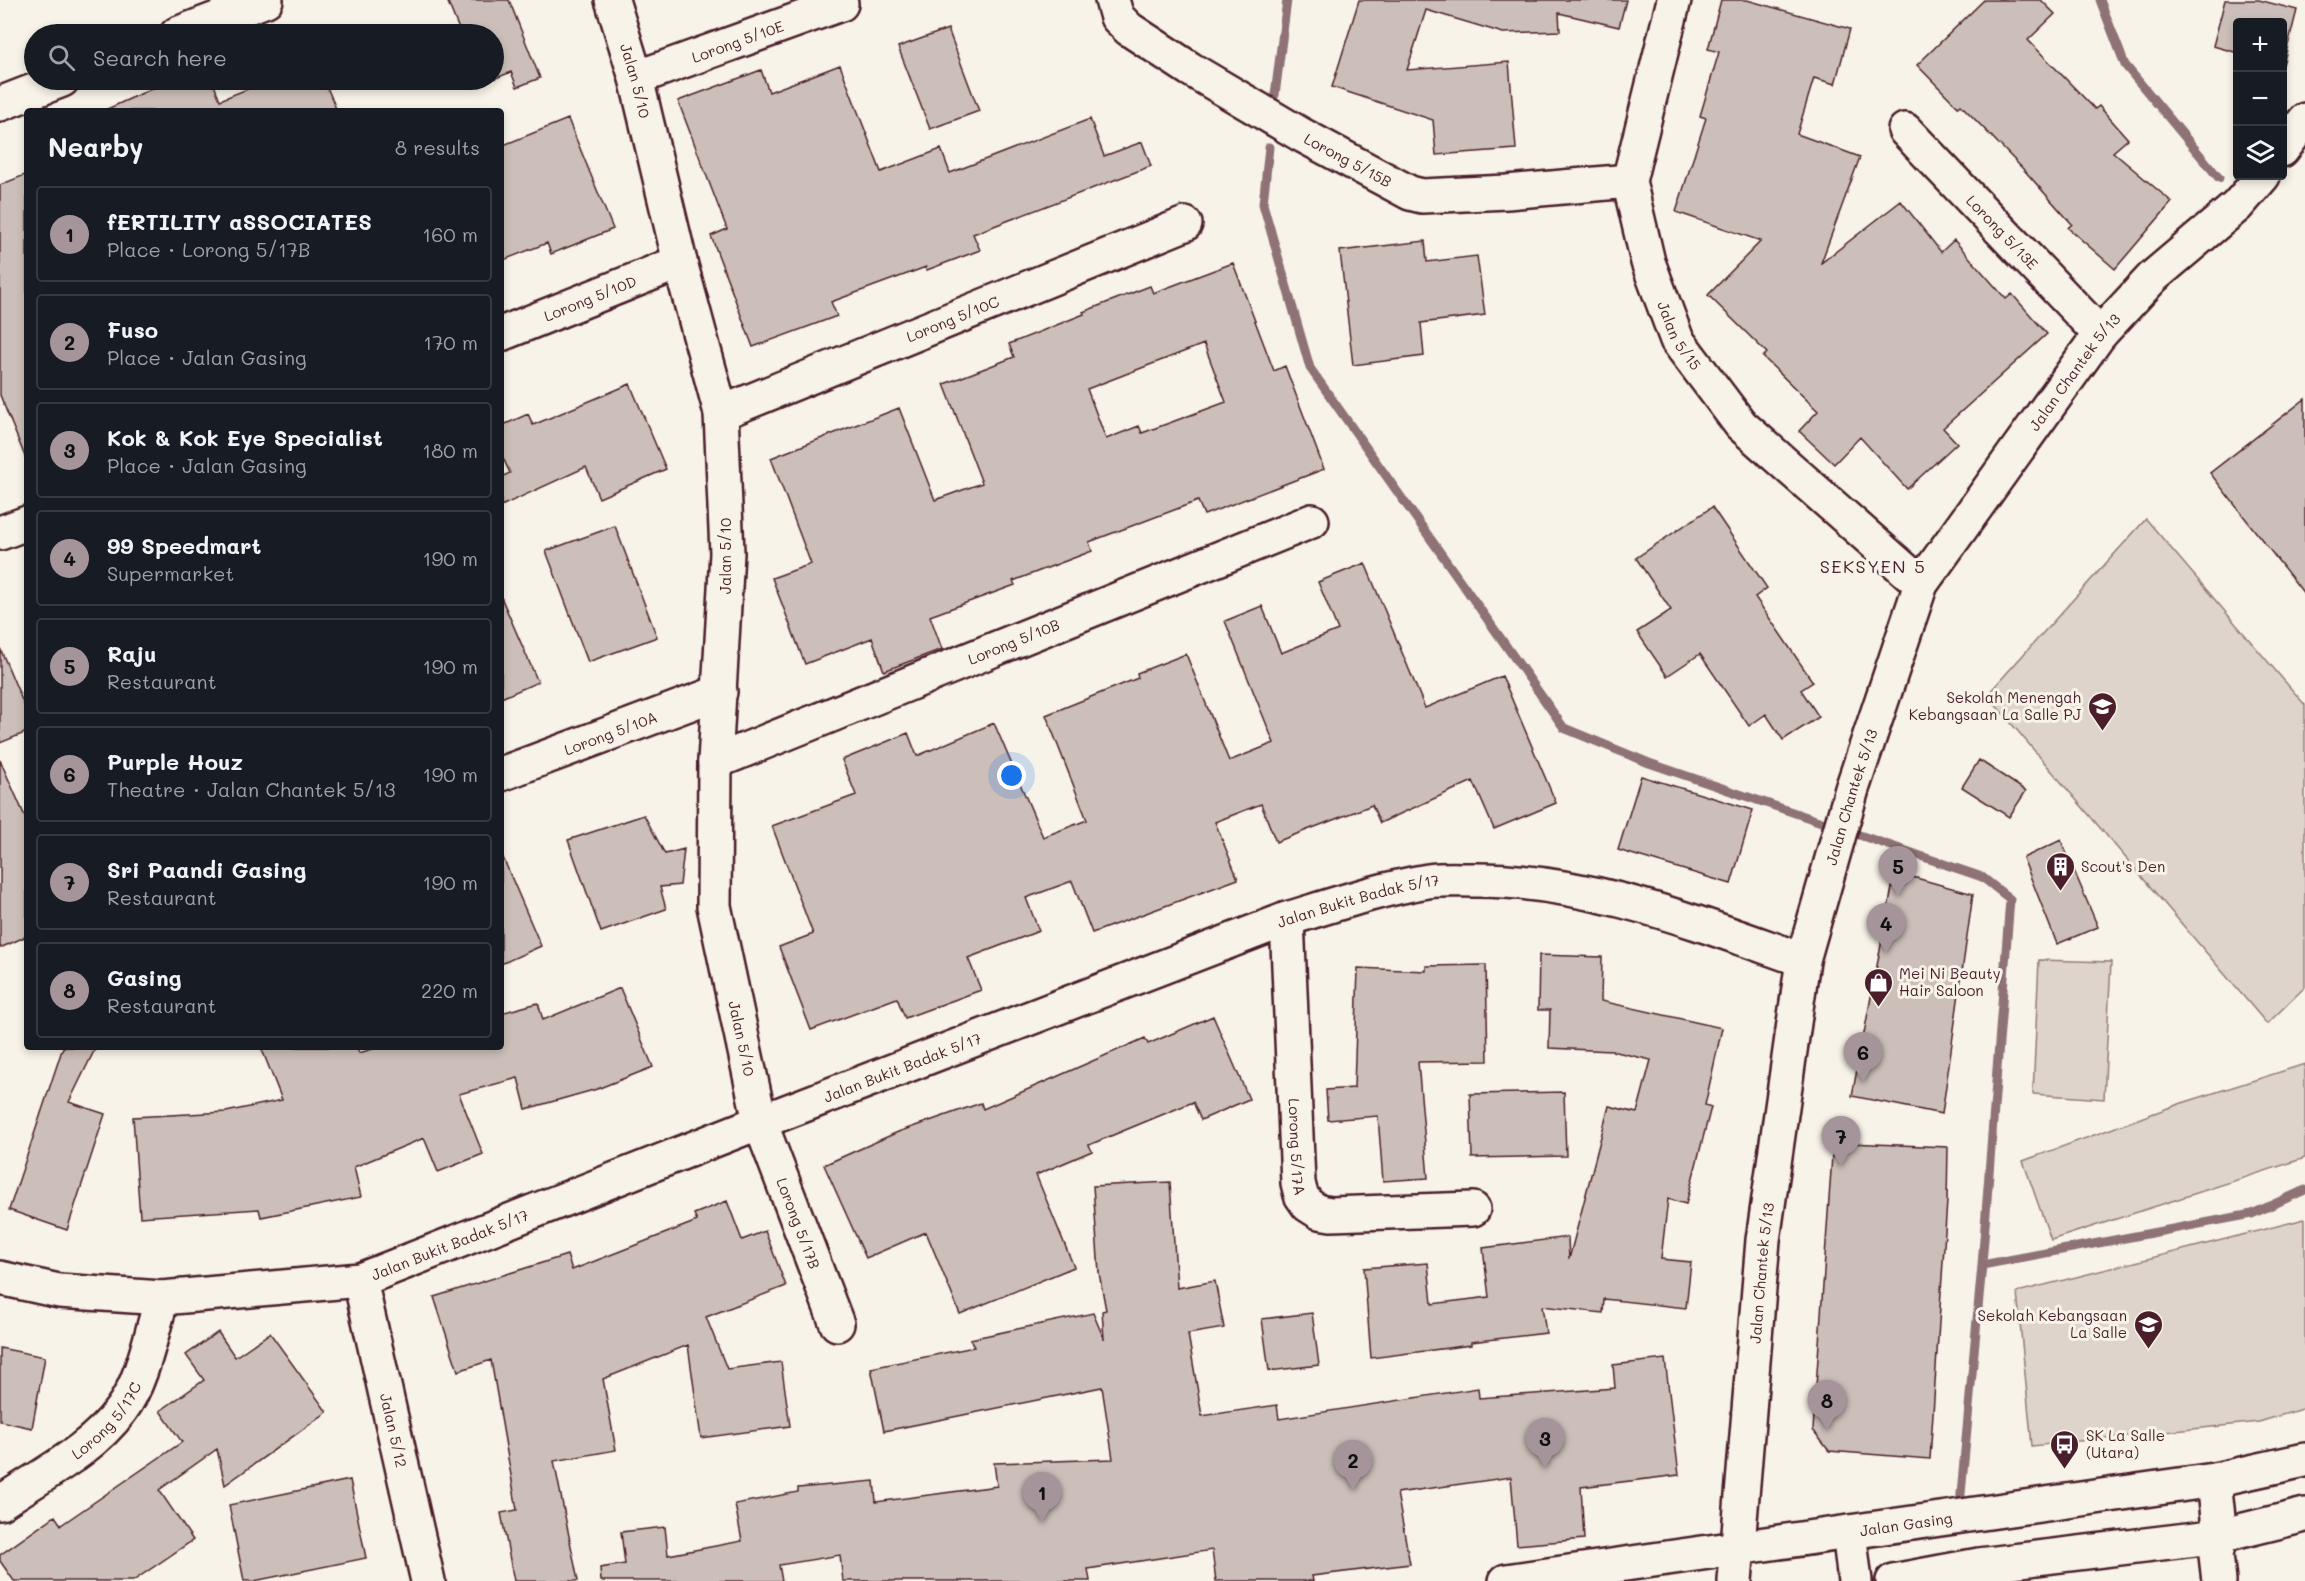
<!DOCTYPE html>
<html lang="en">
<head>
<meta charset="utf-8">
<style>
  :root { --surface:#171b24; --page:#242831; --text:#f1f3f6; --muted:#9ea1a6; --line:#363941; --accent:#a6949b }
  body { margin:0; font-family:Mali,sans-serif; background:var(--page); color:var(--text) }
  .controls { position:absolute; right:18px; top:18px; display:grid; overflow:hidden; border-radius:6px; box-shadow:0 3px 9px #0003 }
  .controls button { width:54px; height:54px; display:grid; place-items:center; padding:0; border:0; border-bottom:2px solid var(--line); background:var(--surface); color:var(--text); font:30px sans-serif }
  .you { position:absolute; left:1012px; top:776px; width:21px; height:21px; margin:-15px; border:4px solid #fff; border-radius:50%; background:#1a73e8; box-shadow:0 0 0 9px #1a73e833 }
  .badge { display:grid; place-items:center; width:39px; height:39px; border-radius:50%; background:var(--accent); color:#111; font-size:20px; font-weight:700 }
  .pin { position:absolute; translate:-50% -50px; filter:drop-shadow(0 2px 3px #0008) }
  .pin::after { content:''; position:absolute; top:32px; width:21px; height:18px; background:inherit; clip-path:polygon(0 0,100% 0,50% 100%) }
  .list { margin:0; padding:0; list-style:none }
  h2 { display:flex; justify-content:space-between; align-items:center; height:78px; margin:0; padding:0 24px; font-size:26px }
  h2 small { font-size:20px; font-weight:400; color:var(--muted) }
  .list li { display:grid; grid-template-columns:39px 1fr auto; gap:18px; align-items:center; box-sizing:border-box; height:96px; margin:0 12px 12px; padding:0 12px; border:2px solid var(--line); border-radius:6px }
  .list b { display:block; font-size:22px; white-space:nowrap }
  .list p { margin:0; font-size:20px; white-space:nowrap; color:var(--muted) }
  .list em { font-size:20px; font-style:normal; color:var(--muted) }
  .icon { flex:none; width:33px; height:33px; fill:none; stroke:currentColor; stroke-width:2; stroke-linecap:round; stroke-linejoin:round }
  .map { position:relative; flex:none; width:2305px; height:1581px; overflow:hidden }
  .search { position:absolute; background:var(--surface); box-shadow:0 3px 9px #0003; left:24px; top:24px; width:480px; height:66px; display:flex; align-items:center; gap:15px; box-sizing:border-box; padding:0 21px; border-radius:33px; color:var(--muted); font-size:22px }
  .panel { position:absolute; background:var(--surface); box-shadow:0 3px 9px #0003; left:24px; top:108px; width:480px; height:942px; border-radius:6px }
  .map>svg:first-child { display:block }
</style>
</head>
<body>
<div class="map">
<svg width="2305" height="1581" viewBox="0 0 2305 1581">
  <rect width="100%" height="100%" fill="#f7f3e8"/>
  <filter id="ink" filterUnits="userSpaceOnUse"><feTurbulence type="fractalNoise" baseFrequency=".0167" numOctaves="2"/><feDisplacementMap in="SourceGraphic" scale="12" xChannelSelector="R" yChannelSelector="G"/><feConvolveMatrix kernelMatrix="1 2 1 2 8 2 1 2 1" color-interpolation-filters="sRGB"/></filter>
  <g filter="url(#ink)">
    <path fill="#ded4cc" stroke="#947a7c" stroke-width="1.5" d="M 2146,519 L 2305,705 L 2305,987 L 2267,1024 L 1987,695 Z
      M 2039,960 L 2111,962 L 2104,1099 L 2033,1094 Z
      M 2305,1064 L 2305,1158 L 2051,1240 L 2023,1161 L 2179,1104 Z
      M 2305,1219 L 2305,1408 L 2259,1422 L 2032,1446 L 2017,1292 Z"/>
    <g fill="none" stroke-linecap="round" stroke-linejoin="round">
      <path stroke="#8e7275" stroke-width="9" d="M 2100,0 L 2125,65 L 2219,178
        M 1275,95 L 1287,0
        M 1269,147 L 1263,204 L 1310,368 L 1564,728 L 1649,763 L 1982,877 L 2010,899 L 1982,1265 L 1960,1505
        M 1982,1265 L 2252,1214 L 2305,1190"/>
    </g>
    <path fill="#ccbfb9" stroke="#4a1f2b" stroke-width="1.5" fill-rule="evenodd" d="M 447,0 L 509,0 L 540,78 L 517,87 L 511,72 L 494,79 L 494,34 L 473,34 L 472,30 L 461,34 Z
      M 1359,0 L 1626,0 L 1619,27 L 1559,13 L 1560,31 L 1503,33 L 1426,10 L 1407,70 L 1509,62 L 1516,149 L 1436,155 L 1433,120 L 1332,87 Z
      M 1721,0 L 1747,0 L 1850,29 L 1835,84 L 1814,78 L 1797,134 L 1860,157 L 1821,263 L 1901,201 L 1941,252 L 1954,240 L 2006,299 L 2012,294 L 2047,334 L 1943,428 L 1957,443 L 1907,489 L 1860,437 L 1834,464 L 1799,431 L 1818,411 L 1763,357 L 1767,353 L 1708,295 L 1761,241 L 1676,212 L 1706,118 L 1700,116 L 1719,52 L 1708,49 Z
      M 1984,0 L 2041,0 L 2055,14 L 2028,40 L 2095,109 L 2099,106 L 2128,139 L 2113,152 L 2172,202 L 2115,269 L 2068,228 L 2072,224 L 2025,171 L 1961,105 L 1958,107 L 1917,65 Z
      M 2225,0 L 2259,0 L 2297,10 L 2283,65 L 2283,22 L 2238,22 L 2238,53 L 2213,46 Z
      M 948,29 L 979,111 L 930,129 L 898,47 Z
      M 840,65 L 881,172 L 941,149 L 950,173 L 1090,119 L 1104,156 L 1142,142 L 1151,166 L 973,234 L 980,250 L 927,270 L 926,267 L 831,302 L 837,316 L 753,347 L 711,236 L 727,229 L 678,101 L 761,70 L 769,92 Z
      M 171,80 L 212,80 L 220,100 L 270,80 L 324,80 L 337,111 L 103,111 Z
      M 568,119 L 613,229 L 551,254 L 547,243 L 501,261 L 501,146 Z
      M 27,174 L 27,459 L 26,459 L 0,395 L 0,185 Z
      M 1425,241 L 1427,262 L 1477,256 L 1485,315 L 1421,323 L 1424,356 L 1353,365 L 1340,251 Z
      M 1233,263 L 1274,371 L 1285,366 L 1324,469 L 1204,515 L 1198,501 L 1089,542 L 1092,551 L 1013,581 L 1015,585 L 930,616 L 942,649 L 884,671 L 872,638 L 805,664 L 772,578 L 811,564 L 771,458 L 899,408 L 935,500 L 982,483 L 944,384 L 1014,357 L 1009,344 L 1084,314 L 1083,312 L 1150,286 L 1153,293 ZM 1204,344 L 1226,402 L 1142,433 L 1139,426 L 1106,439 L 1087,389 Z
      M 630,384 L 666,469 L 599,498 L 586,467 L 501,506 L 501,477 L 510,473 L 501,454 L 501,426 L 528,414 L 533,425 Z
      M 2305,399 L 2305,595 L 2210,473 Z
      M 1712,507 L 1767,588 L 1755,597 L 1813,682 L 1801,690 L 1819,717 L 1783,740 L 1766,714 L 1749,726 L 1700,654 L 1667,676 L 1637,632 L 1671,610 L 1636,558 Z
      M 615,526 L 657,637 L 588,662 L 546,551 Z
      M 1365,563 L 1425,708 L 1502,676 L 1556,803 L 1494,829 L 1473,781 L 1380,823 L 1372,805 L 1276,842 L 1261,804 L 1215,822 L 1238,879 L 1092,933 L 1072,881 L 1026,898 L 1039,931 L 968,958 L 981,990 L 905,1018 L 897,998 L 811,1030 L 779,947 L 813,934 L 772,826 L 856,795 L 842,760 L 908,733 L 917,756 L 994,723 L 1043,837 L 1087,820 L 1046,715 L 1138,678 L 1137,673 L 1186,654 L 1229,761 L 1274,743 L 1225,621 L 1262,606 L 1281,653 L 1338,630 L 1318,582 Z
      M 501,597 L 538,682 L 501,698 Z
      M 0,648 L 27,712 L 27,732 L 0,743 Z
      M 0,760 L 27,821 L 27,936 L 0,948 Z
      M 1979,760 L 2026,791 L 2009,817 L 1962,787 Z
      M 1641,776 L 1753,810 L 1731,884 L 1618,850 Z
      M 644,815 L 665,854 L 684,849 L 680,885 L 660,887 L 666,909 L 601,932 L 568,840 Z
      M 2061,840 L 2098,927 L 2057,944 L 2023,858 Z
      M 501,853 L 541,946 L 501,964 Z
      M 1895,872 L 1973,894 L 1942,1114 L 1852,1096 Z
      M 1539,955 L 1602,957 L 1601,1001 L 1722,1028 L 1705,1105 L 1711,1107 L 1686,1204 L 1668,1199 L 1661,1259 L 1691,1262 L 1686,1308 L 1604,1299 L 1603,1313 L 1542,1306 L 1546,1333 L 1471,1342 L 1471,1345 L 1371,1358 L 1364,1268 L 1428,1263 L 1432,1304 L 1489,1297 L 1483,1248 L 1568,1237 L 1569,1259 L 1609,1106 L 1637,1113 L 1651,1060 L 1612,1051 L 1549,1048 L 1550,1010 L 1538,1010 Z
      M 1486,965 L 1488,1061 L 1418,1062 L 1428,1178 L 1383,1181 L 1378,1116 L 1328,1120 L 1326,1090 L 1354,1088 L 1358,968 L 1426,971 L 1426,966 Z
      M 620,988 L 653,1067 L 597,1089 L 526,1109 L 518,1078 L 459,1094 L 483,1154 L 438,1172 L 424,1138 L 354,1167 L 361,1197 L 261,1217 L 259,1209 L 140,1217 L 133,1117 L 226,1112 L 282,1100 L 261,1047 L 357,1047 L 359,1053 L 379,1047 L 501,1047 L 501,1013 L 538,1003 L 543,1020 Z
      M 1213,1016 L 1249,1099 L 1201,1120 L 1193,1102 L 1089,1145 L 1092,1151 L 1036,1175 L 1074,1267 L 960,1314 L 926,1232 L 866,1258 L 824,1165 L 898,1132 L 981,1103 L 983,1109 L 1145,1038 L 1148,1044 Z
      M 63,1047 L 96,1047 L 69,1102 L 105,1114 L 67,1230 L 9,1210 Z
      M 1564,1092 L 1566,1156 L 1472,1158 L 1470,1094 Z
      M 1848,1143 L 1948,1147 L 1947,1201 L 1930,1459 L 1829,1451 L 1813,1430 L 1832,1156 Z
      M 1170,1182 L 1177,1288 L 1215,1281 L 1224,1328 L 1188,1334 L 1202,1416 L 1277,1405 L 1279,1419 L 1478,1388 L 1479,1398 L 1615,1388 L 1613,1365 L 1665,1359 L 1679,1475 L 1581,1487 L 1584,1539 L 1517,1545 L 1511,1477 L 1397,1493 L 1410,1564 L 1312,1576 L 1313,1581 L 1216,1581 L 1212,1550 L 1088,1569 L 1090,1581 L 843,1581 L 840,1555 L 779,1565 L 782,1581 L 601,1581 L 600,1568 L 625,1564 L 621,1532 L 665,1527 L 668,1555 L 742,1541 L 735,1504 L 798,1492 L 798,1488 L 874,1481 L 876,1502 L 997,1486 L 994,1463 L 1113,1459 L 1102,1387 L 884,1431 L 871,1368 L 974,1347 L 970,1339 L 1093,1313 L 1104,1339 L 1102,1311 L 1106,1310 L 1099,1273 L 1093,1186 Z
      M 727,1201 L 742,1240 L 765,1231 L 786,1286 L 706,1317 L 727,1369 L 781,1362 L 790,1426 L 701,1438 L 688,1345 L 603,1379 L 616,1450 L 554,1461 L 578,1581 L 514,1581 L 501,1513 L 517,1510 L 491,1360 L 458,1371 L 434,1297 L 567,1255 L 572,1270 L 697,1221 L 694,1214 Z
      M 1312,1313 L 1319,1365 L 1269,1371 L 1262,1319 Z
      M 218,1332 L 235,1357 L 270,1333 L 327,1412 L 225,1485 L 217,1449 L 159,1490 L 193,1540 L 133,1581 L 14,1581 L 0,1561 L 0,1555 L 55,1516 L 61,1525 L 182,1442 L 160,1411 L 204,1380 L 186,1355 Z
      M 0,1348 L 45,1357 L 32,1428 L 0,1421 Z
      M 350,1480 L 366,1558 L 254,1581 L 244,1581 L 229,1505 Z"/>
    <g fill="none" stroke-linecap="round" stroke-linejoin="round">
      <defs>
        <g id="minor">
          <path id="s1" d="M 612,0 L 636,78 L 680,262 L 721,413 L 727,553 L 715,762 L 714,906 L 760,1122 L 837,1324"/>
          <path id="s2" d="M 1112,0 L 1117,17 L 1129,29 L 1190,69 L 1300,134 L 1410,193 L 1422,196 L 1507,192 L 1629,181"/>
          <path id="s3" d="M 1674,0 L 1629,181 L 1648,262 L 1677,340 L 1741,425 L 1921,584"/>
          <path d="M 177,34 L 266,0"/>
          <path id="s4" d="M 636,78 L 841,4"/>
          <path d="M 0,104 L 62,80"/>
          <path id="s5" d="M 1905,130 L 2100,334"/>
          <path d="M 2282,150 L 2305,120"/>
          <path id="s6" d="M 501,334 L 680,262"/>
          <path id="s7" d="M 721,413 L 1185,224"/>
          <path d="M 0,533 L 27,523"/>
          <path id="s8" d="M 715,762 L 1312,521"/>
          <path id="s9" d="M 501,774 L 720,692"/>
          <path id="s10" d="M 1287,919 L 1298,1183 L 1301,1195 L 1308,1205 L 1319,1212 L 1331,1214 L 1473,1209"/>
          <path id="s11" d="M 0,1278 L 59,1291 L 162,1298 L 360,1280 L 760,1122 L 1287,919 C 1333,905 1380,889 1428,881 C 1442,879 1458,880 1473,880 C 1587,879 1697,923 1803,960"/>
          <path id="s12" d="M 360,1280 L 428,1581"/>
          <path d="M 2214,1480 L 2220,1536 L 2216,1555 L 2219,1581"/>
          <path id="s13" d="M 0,1503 C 41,1475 91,1451 121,1410 C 143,1381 151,1333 162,1298"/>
          <path d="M 1849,1532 L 1855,1581"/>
          <path id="s14" d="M 1735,1581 L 1763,1240 L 1803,960 L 1852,789 L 1921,584 L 2100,334 L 2153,277 L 2237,206 L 2263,176"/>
        </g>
        <g id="major">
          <path id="s15" d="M 1506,1581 L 2214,1480 L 2305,1460"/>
          <path d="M 1893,1581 L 1979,1565 L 2220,1536 L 2305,1515"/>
        </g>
      </defs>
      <use href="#minor" stroke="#4a1f2b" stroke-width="38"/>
      <use href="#major" stroke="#4a1f2b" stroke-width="38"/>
      <use href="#minor" stroke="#f7f3e8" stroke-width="33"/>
      <use href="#major" stroke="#f7f3e8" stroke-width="33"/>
    </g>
  </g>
  <defs>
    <symbol id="school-pin" viewBox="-11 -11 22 30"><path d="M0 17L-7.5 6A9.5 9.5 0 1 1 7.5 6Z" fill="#4a1f2b" stroke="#f7f3e8"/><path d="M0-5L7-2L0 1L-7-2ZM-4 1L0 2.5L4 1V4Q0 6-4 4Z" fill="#fff"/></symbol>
    <symbol id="building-pin" viewBox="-11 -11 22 30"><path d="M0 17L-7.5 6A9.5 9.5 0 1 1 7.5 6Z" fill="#4a1f2b" stroke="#f7f3e8"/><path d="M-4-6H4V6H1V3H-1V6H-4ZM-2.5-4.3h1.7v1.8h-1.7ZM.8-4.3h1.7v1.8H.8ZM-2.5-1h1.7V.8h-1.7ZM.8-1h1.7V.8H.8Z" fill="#fff"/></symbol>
    <symbol id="shop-pin" viewBox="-11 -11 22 30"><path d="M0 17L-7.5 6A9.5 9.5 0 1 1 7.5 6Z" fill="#4a1f2b" stroke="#f7f3e8"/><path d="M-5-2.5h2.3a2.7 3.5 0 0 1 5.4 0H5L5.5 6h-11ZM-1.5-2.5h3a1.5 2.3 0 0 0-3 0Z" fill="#fff"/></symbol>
    <symbol id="bus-pin" viewBox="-11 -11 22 30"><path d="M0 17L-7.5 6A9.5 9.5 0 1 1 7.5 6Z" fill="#4a1f2b" stroke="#f7f3e8"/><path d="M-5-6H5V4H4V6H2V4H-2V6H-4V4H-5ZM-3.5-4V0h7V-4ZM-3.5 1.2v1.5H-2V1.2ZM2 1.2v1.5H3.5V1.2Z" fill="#fff"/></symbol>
  </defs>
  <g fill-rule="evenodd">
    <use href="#school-pin" x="2086" y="690" width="33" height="45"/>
    <use href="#building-pin" x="2044" y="850" width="33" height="45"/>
    <use href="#shop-pin" x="1862" y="966" width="33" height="45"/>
    <use href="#school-pin" x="2132" y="1308" width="33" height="45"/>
    <use href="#bus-pin" x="2048" y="1428" width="33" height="45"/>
  </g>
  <g text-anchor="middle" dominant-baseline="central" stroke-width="6" stroke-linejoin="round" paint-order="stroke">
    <g font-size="15" fill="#4a1f2b" stroke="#f7f3e8">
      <text stroke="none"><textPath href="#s4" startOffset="108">Lorong 5/10E</textPath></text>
      <text stroke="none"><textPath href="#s1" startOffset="84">Jalan 5/10</textPath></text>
      <text stroke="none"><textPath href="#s2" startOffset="290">Lorong 5/15B</textPath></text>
      <text stroke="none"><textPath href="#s5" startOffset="141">Lorong 5/13E</textPath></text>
      <text stroke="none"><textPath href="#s6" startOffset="96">Lorong 5/10D</textPath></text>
      <text stroke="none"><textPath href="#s7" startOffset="250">Lorong 5/10C</textPath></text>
      <text stroke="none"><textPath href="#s3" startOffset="350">Jalan 5/15</textPath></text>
      <text stroke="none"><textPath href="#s14" startOffset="1281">Jalan Chantek 5/13</textPath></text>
      <text transform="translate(725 556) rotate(-90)">Jalan 5/10</text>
      <text stroke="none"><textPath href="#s8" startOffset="322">Lorong 5/10B</textPath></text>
      <text stroke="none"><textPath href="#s9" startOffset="117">Lorong 5/10A</textPath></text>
      <text stroke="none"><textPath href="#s14" startOffset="795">Jalan Chantek 5/13</textPath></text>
      <text stroke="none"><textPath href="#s11" startOffset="1431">Jalan Bukit Badak 5/17</textPath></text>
      <text stroke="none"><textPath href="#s1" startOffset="1056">Jalan 5/10</textPath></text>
      <text stroke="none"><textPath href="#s11" startOffset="945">Jalan Bukit Badak 5/17</textPath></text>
      <text stroke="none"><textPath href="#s10" startOffset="228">Lorong 5/17A</textPath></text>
      <text stroke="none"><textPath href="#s1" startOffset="1250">Lorong 5/17B</textPath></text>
      <text stroke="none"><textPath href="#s11" startOffset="459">Jalan Bukit Badak 5/17</textPath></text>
      <text stroke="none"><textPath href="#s14" startOffset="309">Jalan Chantek 5/13</textPath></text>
      <text stroke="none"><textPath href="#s13" startOffset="136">Lorong 5/17C</textPath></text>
      <text stroke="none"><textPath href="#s12" startOffset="154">Jalan 5/12</textPath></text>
      <text stroke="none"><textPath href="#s15" startOffset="404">Jalan Gasing</textPath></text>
    </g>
    <g font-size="15" fill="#4a1f2b" stroke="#f7f3e8" text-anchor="start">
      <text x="2081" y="697" text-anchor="end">Sekolah Menengah<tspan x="2081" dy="17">Kebangsaan La Salle PJ</tspan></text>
      <text x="2081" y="866">Scout's Den</text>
      <text x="1899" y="973">Mei Ni Beauty<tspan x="1899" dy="17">Hair Saloon</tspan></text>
      <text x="2127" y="1315" text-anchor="end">Sekolah Kebangsaan<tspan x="2127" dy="17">La Salle</tspan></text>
      <text x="2086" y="1435">SK La Salle<tspan x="2086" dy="17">(Utara)</tspan></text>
    </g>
    <g font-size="18" letter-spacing="1.5" fill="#4a1f2b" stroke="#f7f3e8">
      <text x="1873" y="566">SEKSYEN 5</text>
    </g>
  </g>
</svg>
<div class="controls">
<button>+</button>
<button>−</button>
<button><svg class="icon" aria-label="layers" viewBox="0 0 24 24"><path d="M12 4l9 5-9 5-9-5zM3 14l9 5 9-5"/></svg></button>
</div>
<div class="you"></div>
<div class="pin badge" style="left:1042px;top:1522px">1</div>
<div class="pin badge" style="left:1353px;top:1490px">2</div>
<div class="pin badge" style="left:1545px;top:1468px">3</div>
<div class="pin badge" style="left:1886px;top:953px">4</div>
<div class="pin badge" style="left:1898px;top:896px">5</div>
<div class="pin badge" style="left:1863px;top:1082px">6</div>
<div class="pin badge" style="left:1841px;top:1166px">7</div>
<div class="pin badge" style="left:1827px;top:1430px">8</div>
<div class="search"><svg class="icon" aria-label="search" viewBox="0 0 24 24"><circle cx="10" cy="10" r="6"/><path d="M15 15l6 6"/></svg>Search here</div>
<section class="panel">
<h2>Nearby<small>8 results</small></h2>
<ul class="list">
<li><span class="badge">1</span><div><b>fERTILITY aSSOCIATES</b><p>Place · Lorong 5/17B</p></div><em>160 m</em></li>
<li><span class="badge">2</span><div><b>Fuso</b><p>Place · Jalan Gasing</p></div><em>170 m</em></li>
<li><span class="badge">3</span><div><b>Kok &amp; Kok Eye Specialist</b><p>Place · Jalan Gasing</p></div><em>180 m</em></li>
<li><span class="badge">4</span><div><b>99 Speedmart</b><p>Supermarket</p></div><em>190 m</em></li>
<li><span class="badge">5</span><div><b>Raju</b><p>Restaurant</p></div><em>190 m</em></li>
<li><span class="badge">6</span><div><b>Purple Houz</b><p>Theatre · Jalan Chantek 5/13</p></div><em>190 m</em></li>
<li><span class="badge">7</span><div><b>Sri Paandi Gasing</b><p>Restaurant</p></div><em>190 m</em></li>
<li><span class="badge">8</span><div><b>Gasing</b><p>Restaurant</p></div><em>220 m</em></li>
</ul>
</section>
</div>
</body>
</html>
